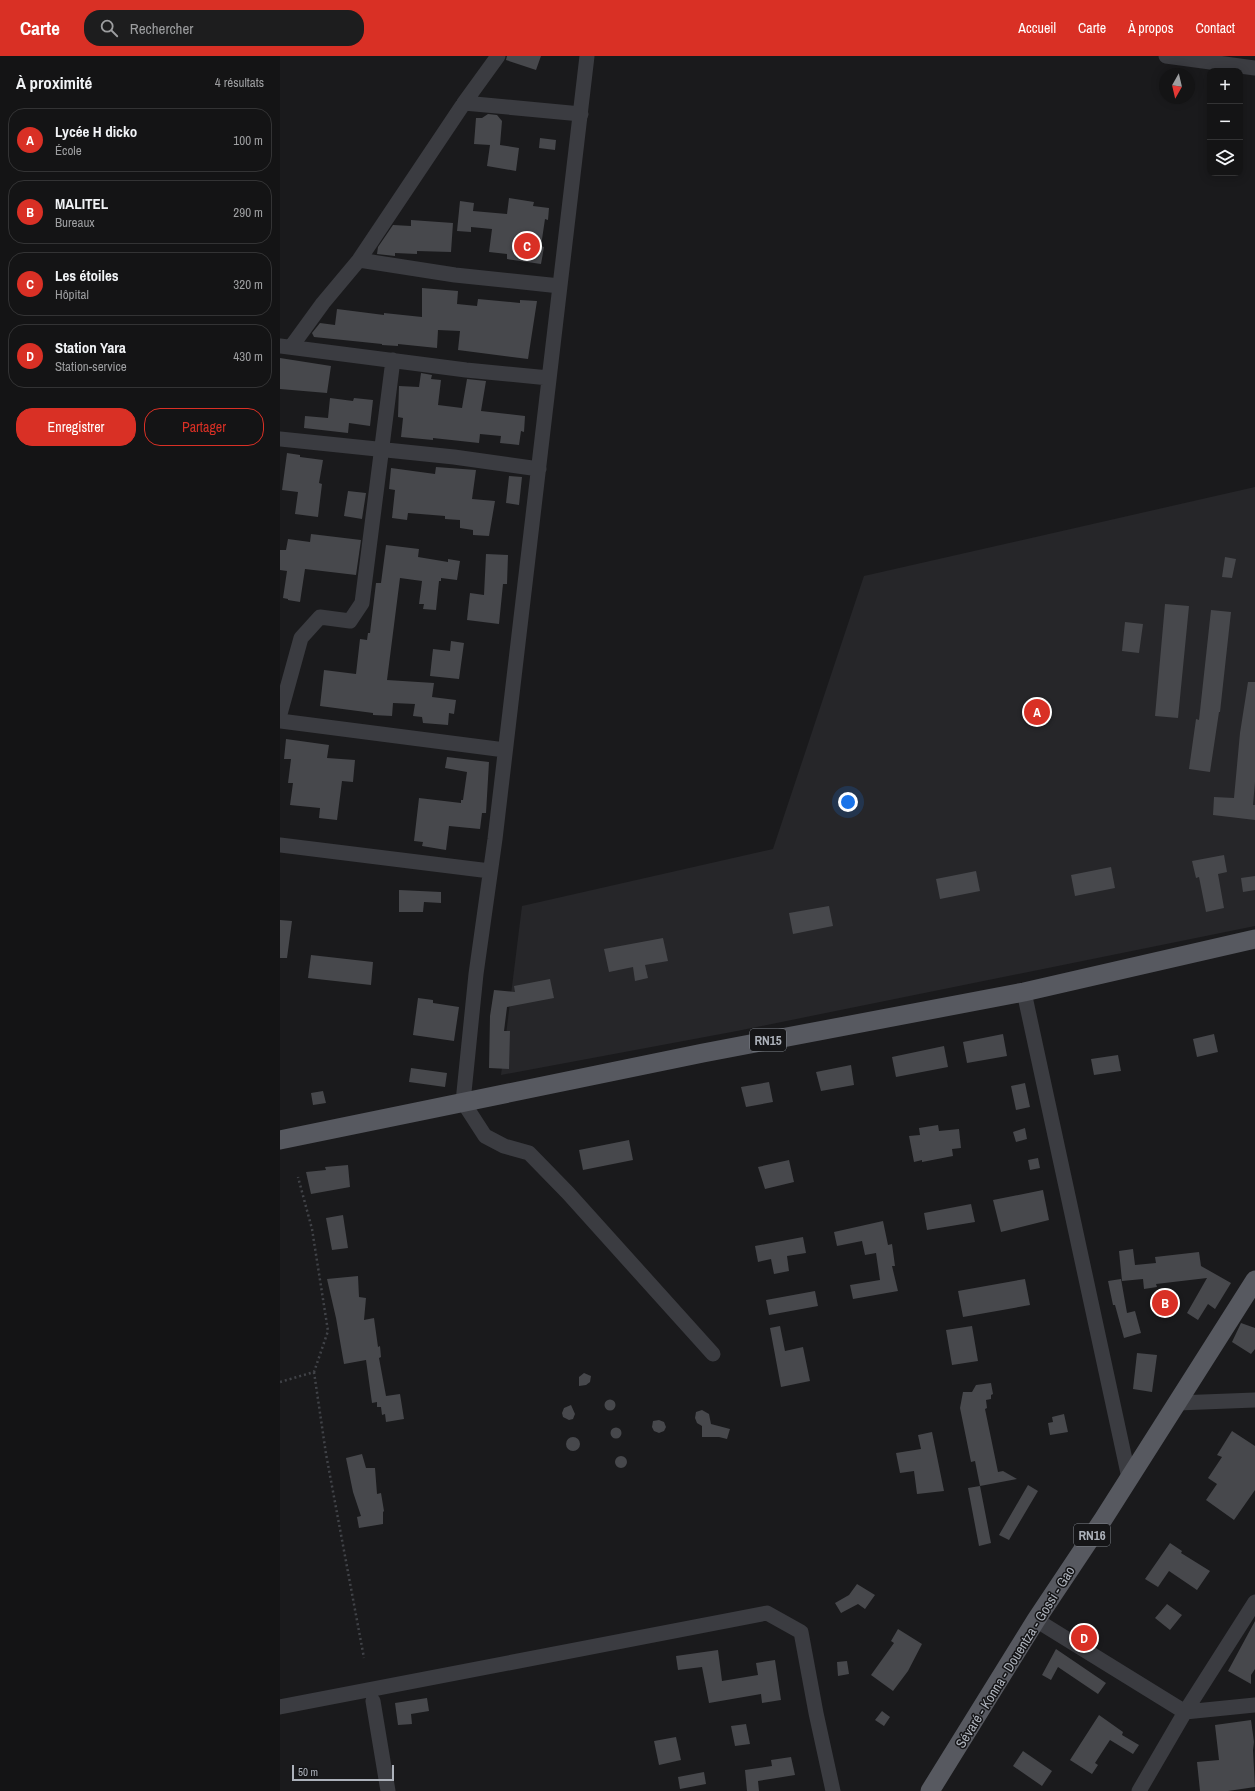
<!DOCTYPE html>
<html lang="fr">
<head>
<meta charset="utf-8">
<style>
  :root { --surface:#141415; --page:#1d1d1e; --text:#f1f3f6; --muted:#9d9ea0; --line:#333334; --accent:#d93025 }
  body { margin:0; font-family:"Archivo Narrow",sans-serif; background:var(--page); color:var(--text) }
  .controls { position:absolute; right:12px; top:12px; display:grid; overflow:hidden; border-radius:8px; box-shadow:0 2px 10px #0003 }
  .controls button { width:36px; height:36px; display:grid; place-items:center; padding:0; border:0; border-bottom:1px solid var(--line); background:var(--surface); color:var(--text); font:20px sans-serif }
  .compass { position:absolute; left:879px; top:12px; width:36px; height:36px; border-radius:50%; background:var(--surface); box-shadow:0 2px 10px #0003; rotate:188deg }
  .scale { position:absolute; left:12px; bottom:10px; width:102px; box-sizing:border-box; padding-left:4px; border:2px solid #adb2bb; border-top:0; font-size:11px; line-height:14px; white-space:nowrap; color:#adb2bb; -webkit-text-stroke:3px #151517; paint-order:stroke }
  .you { position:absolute; left:568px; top:746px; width:14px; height:14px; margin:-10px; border:3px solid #fff; border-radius:50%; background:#1a73e8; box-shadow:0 0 0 6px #1a73e833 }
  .badge { display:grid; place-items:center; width:26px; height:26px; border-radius:50%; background:var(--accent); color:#fff; font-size:13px; font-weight:700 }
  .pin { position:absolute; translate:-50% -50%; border:2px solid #fff; box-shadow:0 1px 4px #0006 }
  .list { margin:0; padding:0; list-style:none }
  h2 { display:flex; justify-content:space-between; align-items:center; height:52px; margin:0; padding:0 16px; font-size:17px }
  h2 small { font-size:13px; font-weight:400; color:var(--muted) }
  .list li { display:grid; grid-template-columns:26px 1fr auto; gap:12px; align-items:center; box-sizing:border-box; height:64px; margin:0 8px 8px; padding:0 8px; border:1px solid var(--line); border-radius:16px }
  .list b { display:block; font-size:15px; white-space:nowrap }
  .list p { margin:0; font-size:13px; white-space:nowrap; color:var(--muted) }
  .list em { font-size:13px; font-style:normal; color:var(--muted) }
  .actions { display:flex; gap:8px; padding:12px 16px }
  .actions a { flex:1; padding:9px 0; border:1px solid var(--accent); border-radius:16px; text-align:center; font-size:14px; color:var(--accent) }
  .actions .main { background:var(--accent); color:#fff }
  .icon { flex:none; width:22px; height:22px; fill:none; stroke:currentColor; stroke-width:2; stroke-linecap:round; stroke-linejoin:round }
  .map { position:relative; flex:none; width:975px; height:1735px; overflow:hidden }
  header { display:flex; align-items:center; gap:24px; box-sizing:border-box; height:56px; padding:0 20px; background:var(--accent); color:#fff }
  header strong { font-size:19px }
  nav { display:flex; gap:22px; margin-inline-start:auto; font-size:14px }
  .search { width:280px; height:36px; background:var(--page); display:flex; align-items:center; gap:10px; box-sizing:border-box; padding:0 14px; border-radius:16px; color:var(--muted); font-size:15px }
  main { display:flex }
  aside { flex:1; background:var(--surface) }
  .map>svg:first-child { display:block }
</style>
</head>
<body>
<header>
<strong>Carte</strong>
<div class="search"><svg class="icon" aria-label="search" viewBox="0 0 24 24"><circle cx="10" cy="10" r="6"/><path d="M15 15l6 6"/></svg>Rechercher</div>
<nav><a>Accueil</a><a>Carte</a><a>À propos</a><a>Contact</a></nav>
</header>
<main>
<aside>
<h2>À proximité<small>4 résultats</small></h2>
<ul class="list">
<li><span class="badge">A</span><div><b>Lycée H dicko</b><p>École</p></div><em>100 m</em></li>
<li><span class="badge">B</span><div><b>MALITEL</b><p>Bureaux</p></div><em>290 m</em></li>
<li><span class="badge">C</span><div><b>Les étoiles</b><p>Hôpital</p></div><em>320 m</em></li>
<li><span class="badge">D</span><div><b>Station Yara</b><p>Station-service</p></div><em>430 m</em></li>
</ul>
<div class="actions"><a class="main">Enregistrer</a><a>Partager</a></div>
</aside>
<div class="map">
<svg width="975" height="1735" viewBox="0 0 975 1735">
  <rect width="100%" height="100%" fill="#1a1a1c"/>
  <path fill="#262629" d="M 975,431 L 975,870 L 457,975 L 221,1019 L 242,850 L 493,793 L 584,520 Z"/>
  <path fill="#47484c" d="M 227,0 L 261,0 L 256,14 L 226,4 Z
    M 208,58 L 217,59 L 222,65 L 220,89 L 239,92 L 236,115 L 207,110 L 210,89 L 194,88 L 196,62 L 202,62 Z
    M 260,82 L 276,84 L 275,94 L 259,92 Z
    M 229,142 L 254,146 L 253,150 L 269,152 L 268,164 L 265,163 L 261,190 L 264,191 L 261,208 L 227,203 L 227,198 L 209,196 L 212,173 L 191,171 L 191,176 L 177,175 L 180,145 L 194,147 L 193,155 L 227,158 Z
    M 131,164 L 173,167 L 171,196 L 137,195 L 137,198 L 115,197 L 115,200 L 97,198 L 98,191 L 113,169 L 131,170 Z
    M 142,232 L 178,235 L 177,248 L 197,250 L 198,243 L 240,247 L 240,244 L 257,245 L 248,303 L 178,294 L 180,275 L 158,274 L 157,292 L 118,288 L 118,290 L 102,289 L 102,288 L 34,281 L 32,277 L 40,267 L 55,269 L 57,253 L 104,259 L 104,257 L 142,261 Z
    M 0,302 L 51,310 L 47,337 L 0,333 Z
    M 141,317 L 152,319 L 151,323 L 161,324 L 158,349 L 182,352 L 187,323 L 206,325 L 201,355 L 245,360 L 244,376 L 241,375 L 239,389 L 220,387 L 221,380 L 200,378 L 199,387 L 153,382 L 153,384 L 121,381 L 123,362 L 118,361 L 119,330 L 139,331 Z
    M 50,342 L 73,345 L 74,342 L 93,344 L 90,370 L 69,367 L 68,377 L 24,372 L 25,360 L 48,362 Z
    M 7,397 L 20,399 L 20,401 L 43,404 L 39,427 L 42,428 L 38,461 L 15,458 L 18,436 L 2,434 Z
    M 156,411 L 196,414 L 192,443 L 215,445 L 209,480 L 193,479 L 193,474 L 180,472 L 180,464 L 165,463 L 165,460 L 128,457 L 127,464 L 112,462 L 115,434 L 109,433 L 111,412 L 155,418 Z
    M 229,420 L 242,421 L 239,449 L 226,447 Z
    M 68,435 L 86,437 L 82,463 L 64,460 Z
    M 31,478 L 81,484 L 76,519 L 25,513 L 20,546 L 8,544 L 8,543 L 3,542 L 7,515 L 0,514 L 0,494 L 6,494 L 8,483 L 30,486 Z
    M 106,489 L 139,493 L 138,501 L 168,506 L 168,503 L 180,505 L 177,524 L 161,522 L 161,525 L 159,525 L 156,554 L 143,553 L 144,548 L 139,548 L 142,525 L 120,522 L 107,624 L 154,627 L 152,641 L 176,644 L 174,658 L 169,657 L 168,669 L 143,667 L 142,661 L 133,660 L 135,648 L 113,647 L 112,660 L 93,659 L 93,657 L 40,650 L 44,614 L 76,618 L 80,583 L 87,584 L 88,577 L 90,577 L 96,527 L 101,527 Z
    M 206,498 L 228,499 L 227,528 L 223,528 L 219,568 L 187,564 L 190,537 L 204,539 Z
    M 945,501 L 956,503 L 952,522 L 942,521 Z
    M 885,548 L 909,550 L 898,662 L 875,660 Z
    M 931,554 L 951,556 L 940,656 L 939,656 L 930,716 L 909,713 L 916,663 L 919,664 Z
    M 845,566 L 863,568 L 859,597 L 842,595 Z
    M 171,585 L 184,587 L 179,623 L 150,620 L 153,593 L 170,595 Z
    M 968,626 L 975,626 L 975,726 L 973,749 L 975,749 L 975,764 L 933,759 L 934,741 L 954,742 L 960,677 Z
    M 6,683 L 49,689 L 47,702 L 75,704 L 73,726 L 62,725 L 57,764 L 39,762 L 40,752 L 10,749 L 13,727 L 8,727 L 11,703 L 4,703 Z
    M 167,701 L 209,706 L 206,757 L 202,757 L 200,773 L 169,770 L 166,794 L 142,790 L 143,786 L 134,785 L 139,742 L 181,747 L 181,744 L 183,744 L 187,716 L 165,712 Z
    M 944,799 L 947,816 L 938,818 L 944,852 L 926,856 L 919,821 L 916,822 L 912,805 Z
    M 831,811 L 835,832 L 795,840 L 791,819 Z
    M 696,815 L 700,835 L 660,843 L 656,823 Z
    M 975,820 L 975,834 L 963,836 L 961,822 Z
    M 119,834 L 161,836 L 161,847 L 144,846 L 143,856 L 119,856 Z
    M 549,850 L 553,870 L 513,878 L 509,857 Z
    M 0,864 L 12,865 L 7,902 L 0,902 Z
    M 383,882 L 388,905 L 365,909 L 368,922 L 355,925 L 353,911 L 329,916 L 324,893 Z
    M 31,899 L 93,906 L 91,929 L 28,922 Z
    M 270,923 L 274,942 L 227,951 L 224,975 L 230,975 L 229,1013 L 209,1012 L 210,960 L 214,934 L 235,936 L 234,930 Z
    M 138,942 L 153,944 L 153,947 L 179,951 L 174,985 L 133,979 Z
    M 723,978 L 727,1000 L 687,1007 L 683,986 Z
    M 934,978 L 938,996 L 917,1001 L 913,983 Z
    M 664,990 L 668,1011 L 616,1021 L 612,1001 Z
    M 838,999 L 841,1015 L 814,1019 L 811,1003 Z
    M 571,1009 L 574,1029 L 541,1035 L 536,1016 Z
    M 131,1012 L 167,1017 L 165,1031 L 129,1026 Z
    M 489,1026 L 493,1046 L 466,1051 L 461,1031 Z
    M 745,1027 L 750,1051 L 736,1054 L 731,1030 Z
    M 43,1035 L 46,1047 L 33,1049 L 31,1037 Z
    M 658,1069 L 659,1075 L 679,1073 L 681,1092 L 672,1093 L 673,1100 L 642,1106 L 642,1104 L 634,1106 L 629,1080 L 640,1079 L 639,1072 Z
    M 745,1072 L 747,1083 L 736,1086 L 733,1076 Z
    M 349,1084 L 353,1104 L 303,1114 L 299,1094 Z
    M 758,1102 L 760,1112 L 750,1114 L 748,1104 Z
    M 509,1104 L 514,1126 L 485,1133 L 478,1111 Z
    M 68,1109 L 70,1131 L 31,1138 L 26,1116 L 46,1114 L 45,1111 Z
    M 763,1134 L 769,1164 L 721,1176 L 713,1144 Z
    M 691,1148 L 695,1166 L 647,1174 L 644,1157 Z
    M 63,1159 L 68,1192 L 52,1194 L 46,1162 Z
    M 603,1165 L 608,1189 L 612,1188 L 615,1210 L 612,1210 L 618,1235 L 573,1243 L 570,1229 L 600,1224 L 596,1197 L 585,1199 L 582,1185 L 557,1190 L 554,1176 Z
    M 523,1181 L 526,1197 L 507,1200 L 509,1215 L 494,1218 L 491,1203 L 478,1206 L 475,1190 Z
    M 853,1193 L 855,1209 L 876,1207 L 875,1201 L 919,1196 L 921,1210 L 951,1227 L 935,1253 L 928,1248 L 918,1264 L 907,1257 L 927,1222 L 876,1228 L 877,1231 L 864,1233 L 863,1223 L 842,1225 L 839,1195 Z
    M 78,1220 L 79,1241 L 86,1242 L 84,1264 L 94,1262 L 98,1291 L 100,1290 L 101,1301 L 99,1302 L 106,1340 L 120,1338 L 124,1363 L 106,1366 L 105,1358 L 102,1359 L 101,1351 L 97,1351 L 97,1346 L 92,1347 L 86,1304 L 64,1308 L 56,1262 L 47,1223 Z
    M 745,1223 L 750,1249 L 683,1261 L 678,1235 Z
    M 841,1223 L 847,1257 L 855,1255 L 861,1277 L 844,1282 L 835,1249 L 833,1249 L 828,1225 Z
    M 535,1235 L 538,1250 L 489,1259 L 486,1244 Z
    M 961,1267 L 975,1272 L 975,1293 L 971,1298 L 952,1286 Z
    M 500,1270 L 505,1295 L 523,1291 L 530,1325 L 501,1331 L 490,1272 Z
    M 692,1270 L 698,1305 L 672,1309 L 666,1274 Z
    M 857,1297 L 877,1299 L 872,1336 L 853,1333 Z
    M 304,1317 L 311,1320 L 310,1326 L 306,1329 L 299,1330 L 299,1321 Z
    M 711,1327 L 713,1338 L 711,1339 L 711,1343 L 706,1344 L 707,1352 L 705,1353 L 718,1416 L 723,1415 L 737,1423 L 700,1430 L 695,1405 L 691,1406 L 680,1352 L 683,1336 L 692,1336 L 696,1329 Z
    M324.5 1349a5.5 5.5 0 1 1 11 0a5.5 5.5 0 1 1-11 0Z
    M 291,1349 L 295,1358 L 293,1363 L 289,1364 L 283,1361 L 282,1357 L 284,1352 Z
    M 422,1354 L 429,1358 L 431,1368 L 450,1373 L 447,1383 L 439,1381 L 422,1381 L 422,1370 L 417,1367 L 415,1362 L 416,1356 Z
    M 784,1358 L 788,1376 L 770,1379 L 768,1367 L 773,1366 L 772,1361 Z
    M 379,1364 L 384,1366 L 386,1371 L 384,1375 L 379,1377 L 374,1375 L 372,1371 L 373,1365 Z
    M330.5 1377a5.5 5.5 0 1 1 11 0a5.5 5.5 0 1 1-11 0Z
    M 952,1375 L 975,1390 L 975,1434 L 954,1464 L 926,1444 L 937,1428 L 928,1422 L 942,1401 L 937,1399 Z
    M 652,1376 L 664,1435 L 637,1438 L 634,1415 L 620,1417 L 616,1397 L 641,1393 L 638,1379 Z
    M286 1388a7 7 0 1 1 14 0a7 7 0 1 1-14 0Z
    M 82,1398 L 86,1412 L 95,1412 L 97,1438 L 101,1437 L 104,1455 L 103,1456 L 103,1468 L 79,1472 L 77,1461 L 81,1460 L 73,1436 L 66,1402 Z
    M335 1406a6 6 0 1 1 12 0a6 6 0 1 1-12 0Z
    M 748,1429 L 758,1435 L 729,1484 L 719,1479 Z
    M 700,1430 L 711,1487 L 699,1490 L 688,1432 Z
    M 890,1487 L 902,1495 L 901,1497 L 930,1515 L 917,1534 L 889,1515 L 878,1531 L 865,1523 Z
    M 577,1528 L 595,1539 L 585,1553 L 578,1548 L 561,1557 L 555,1547 L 569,1539 Z
    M 887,1548 L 902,1559 L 890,1574 L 875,1562 Z
    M 975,1565 L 975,1613 L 971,1619 L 971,1628 L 948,1615 Z
    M 618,1573 L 642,1588 L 628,1615 L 613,1635 L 591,1619 L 614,1587 L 611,1585 Z
    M 776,1593 L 826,1627 L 818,1638 L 778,1611 L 771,1624 L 762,1619 Z
    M 438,1594 L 442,1625 L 478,1619 L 476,1607 L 495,1604 L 501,1644 L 482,1647 L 481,1638 L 429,1647 L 422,1611 L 398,1614 L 396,1600 Z
    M 567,1605 L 569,1618 L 558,1620 L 557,1606 Z
    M 147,1642 L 149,1655 L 131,1658 L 132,1668 L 118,1669 L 115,1647 Z
    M 602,1655 L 610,1661 L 604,1670 L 595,1664 Z
    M 819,1659 L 843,1676 L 842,1679 L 859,1689 L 853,1698 L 830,1684 L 815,1707 L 818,1709 L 812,1718 L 790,1704 Z
    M 971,1664 L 974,1686 L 973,1694 L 975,1731 L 948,1735 L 920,1735 L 917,1706 L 939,1704 L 935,1669 Z
    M 466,1668 L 470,1688 L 455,1690 L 451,1670 Z
    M 396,1681 L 401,1704 L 379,1709 L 374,1685 Z
    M 743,1695 L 772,1715 L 762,1730 L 733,1710 Z
    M 511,1701 L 515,1719 L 478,1725 L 479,1735 L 467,1735 L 465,1714 L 492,1710 L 491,1704 Z
    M 424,1716 L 426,1728 L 400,1733 L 398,1721 Z"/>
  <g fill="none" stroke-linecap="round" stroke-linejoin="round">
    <path stroke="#414348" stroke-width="2.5" stroke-dasharray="2 3" stroke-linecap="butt" d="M 34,1316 L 46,1398 L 84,1602
      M 0,1326 L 34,1316 L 48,1275 L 32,1173 L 18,1121"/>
    <path stroke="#3b3c41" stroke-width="15" d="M 307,0 L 215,783 L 196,918 L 183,1046 L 205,1080 L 224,1090 L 249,1097 L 288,1137 L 433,1298
      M 886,0 L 975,12
      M 184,47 L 301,58
      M 79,204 L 175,219 L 280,230
      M 0,290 L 186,314 L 269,322
      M 11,291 L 43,247 L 79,204 L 184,47 L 218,0
      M 0,383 L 174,401 L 259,413
      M 0,658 L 21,582 L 40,561 L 70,565 L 82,547 L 113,304
      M 0,665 L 225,694
      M 0,789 L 210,815
      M 744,936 L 849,1422
      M 897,1347 L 975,1344
      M 756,1564 L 905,1656 L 975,1649
      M 93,1645 L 108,1735
      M 0,1651 L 487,1557 L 521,1576 L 536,1657 L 553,1735
      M 859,1735 L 905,1656 L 975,1546"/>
    <path stroke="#575960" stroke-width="19" d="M 0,1084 L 423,997 L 744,936 L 975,883
      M 650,1735 L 756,1564 L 822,1465 L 975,1224"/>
  </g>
  <g text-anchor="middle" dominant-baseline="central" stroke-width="3" stroke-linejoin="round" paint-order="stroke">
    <g fill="#151517" stroke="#7f838a" stroke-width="1">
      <rect x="470" y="973" width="36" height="22" rx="3"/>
      <rect x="794" y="1468" width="36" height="22" rx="3"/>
    </g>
    <g font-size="13" font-weight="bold" fill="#adb2bb">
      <text x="488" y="984">RN15</text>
      <text x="812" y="1479">RN16</text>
    </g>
    <g font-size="14" fill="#adb2bb" stroke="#151517">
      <text transform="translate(735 1601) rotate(-58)">Sévaré - Konna - Douentza - Gossi - Gao</text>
    </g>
  </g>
</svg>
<div class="controls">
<button>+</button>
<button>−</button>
<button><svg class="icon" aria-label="layers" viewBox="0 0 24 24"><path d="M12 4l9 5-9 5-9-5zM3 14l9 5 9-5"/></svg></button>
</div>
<svg class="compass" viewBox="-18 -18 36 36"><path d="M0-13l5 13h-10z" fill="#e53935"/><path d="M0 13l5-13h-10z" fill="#9d9ea0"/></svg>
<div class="scale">50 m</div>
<div class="you"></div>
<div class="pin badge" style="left:757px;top:656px">A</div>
<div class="pin badge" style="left:885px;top:1247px">B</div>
<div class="pin badge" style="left:247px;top:190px">C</div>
<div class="pin badge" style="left:804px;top:1582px">D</div>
</div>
</main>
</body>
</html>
